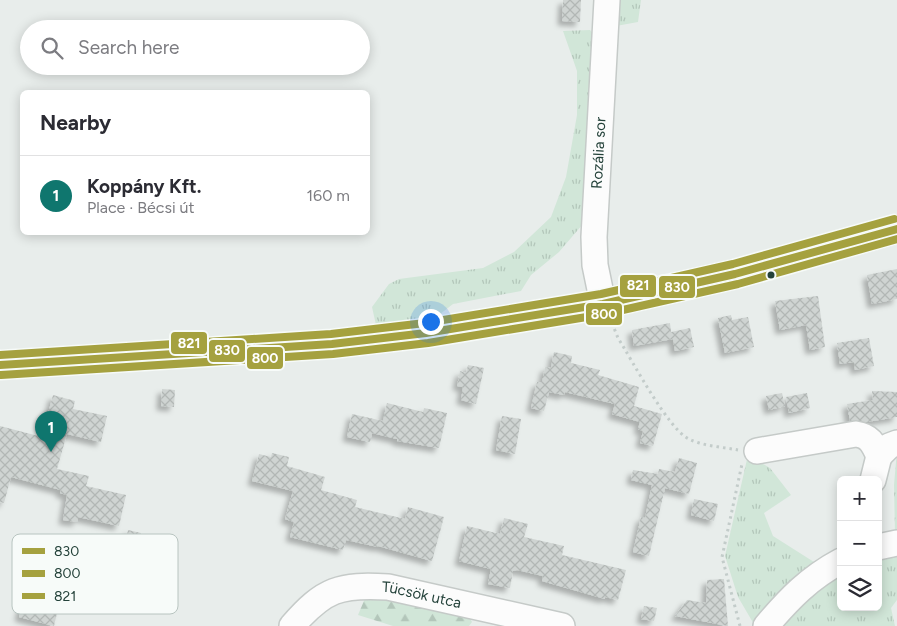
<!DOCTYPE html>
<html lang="en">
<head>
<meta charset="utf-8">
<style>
  :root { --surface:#fff; --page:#f2f2f3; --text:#2b2b33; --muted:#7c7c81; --line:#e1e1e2; --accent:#0f766e }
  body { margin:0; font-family:Figtree,sans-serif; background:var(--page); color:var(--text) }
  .controls { position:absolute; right:15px; bottom:15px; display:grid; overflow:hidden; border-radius:8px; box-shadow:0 2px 12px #0003 }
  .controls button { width:45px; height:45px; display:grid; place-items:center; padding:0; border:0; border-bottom:1px solid var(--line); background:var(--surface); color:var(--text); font:25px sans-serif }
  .you { position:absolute; left:430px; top:321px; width:18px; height:18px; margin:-12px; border:4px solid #fff; border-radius:50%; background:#1a73e8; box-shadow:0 0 0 8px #1a73e833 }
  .badge { display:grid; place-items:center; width:32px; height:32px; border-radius:50%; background:var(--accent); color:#fff; font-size:16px; font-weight:700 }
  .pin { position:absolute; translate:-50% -41px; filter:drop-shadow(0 1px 2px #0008) }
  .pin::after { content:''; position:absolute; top:26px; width:18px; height:15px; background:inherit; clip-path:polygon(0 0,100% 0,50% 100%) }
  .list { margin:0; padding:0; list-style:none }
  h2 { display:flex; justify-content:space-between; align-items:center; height:65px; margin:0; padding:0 20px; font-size:21px }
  h2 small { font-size:16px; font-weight:400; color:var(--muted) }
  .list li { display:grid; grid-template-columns:32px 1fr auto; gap:15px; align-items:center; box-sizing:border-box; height:80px; padding:0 20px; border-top:1px solid var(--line) }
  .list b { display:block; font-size:19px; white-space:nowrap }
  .list p { margin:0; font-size:16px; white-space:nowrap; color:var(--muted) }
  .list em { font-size:16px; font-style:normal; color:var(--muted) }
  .icon { flex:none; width:28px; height:28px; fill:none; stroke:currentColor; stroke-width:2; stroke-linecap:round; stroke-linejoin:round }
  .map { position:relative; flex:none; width:897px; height:626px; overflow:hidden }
  .search { position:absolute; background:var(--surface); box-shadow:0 2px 12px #0003; left:20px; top:20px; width:350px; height:55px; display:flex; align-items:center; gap:12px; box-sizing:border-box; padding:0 18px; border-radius:28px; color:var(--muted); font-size:19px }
  .panel { position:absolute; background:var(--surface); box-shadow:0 2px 12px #0003; left:20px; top:90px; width:350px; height:145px; border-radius:8px }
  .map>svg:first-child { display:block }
</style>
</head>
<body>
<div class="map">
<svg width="897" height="626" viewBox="0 0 897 626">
  <defs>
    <pattern id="grass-tufts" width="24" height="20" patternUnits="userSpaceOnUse" patternTransform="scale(1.25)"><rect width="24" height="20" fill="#d1e6d8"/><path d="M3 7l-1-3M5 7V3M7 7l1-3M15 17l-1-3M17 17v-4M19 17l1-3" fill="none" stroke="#b3c6ba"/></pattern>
    <pattern id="forest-firs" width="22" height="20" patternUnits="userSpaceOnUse" patternTransform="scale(1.25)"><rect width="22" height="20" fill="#d1e6d8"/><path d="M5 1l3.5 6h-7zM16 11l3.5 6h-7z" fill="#b3c6ba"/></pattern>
    <pattern id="building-cross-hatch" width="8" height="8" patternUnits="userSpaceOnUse" patternTransform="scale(1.25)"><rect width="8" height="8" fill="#cfd4d2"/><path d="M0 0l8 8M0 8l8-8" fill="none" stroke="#b2b7b5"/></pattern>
    <filter id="shadow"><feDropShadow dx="-4.5" dy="4.5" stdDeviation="2.5" flood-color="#0004"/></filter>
  </defs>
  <rect width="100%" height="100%" fill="#e8edeb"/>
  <path fill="url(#grass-tufts)" d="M 617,0 L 641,0 L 638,22 L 616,26 Z
    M 590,30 L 596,37 L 583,224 L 559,252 L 531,275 L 521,291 L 453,304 L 435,318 L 376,325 L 372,307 L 389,284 L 399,279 L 483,268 L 514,252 L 551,217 L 566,177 L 577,115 L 577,71 L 563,31 Z
    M 897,450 L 897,600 L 891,608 L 895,626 L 755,626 L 738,597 L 725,556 L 748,455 L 770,468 L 791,495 L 764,513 L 773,536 L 814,562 L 841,553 L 841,607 L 878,607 L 878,540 L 895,534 L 894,485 Z"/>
  <path fill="url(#forest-firs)" d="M 366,596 L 467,613 L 472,622 L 469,626 L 393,626 L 358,615 Z"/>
  <path fill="url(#building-cross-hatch)" filter="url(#shadow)" d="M 563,0 L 581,0 L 580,22 L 562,21 Z
    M 897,269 L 897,299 L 872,304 L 867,275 Z
    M 818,296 L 825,347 L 810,350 L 806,325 L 780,330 L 775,301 Z
    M 731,315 L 732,320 L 748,317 L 754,347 L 725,353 L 718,318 Z
    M 670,323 L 671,332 L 690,328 L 694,347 L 675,351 L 673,339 L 634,346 L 632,330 Z
    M 869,338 L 874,366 L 855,370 L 854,362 L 840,364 L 837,343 Z
    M 554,352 L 572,356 L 571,363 L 600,370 L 598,375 L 639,387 L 634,406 L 662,414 L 653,446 L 640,443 L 643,431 L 638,429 L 640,422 L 612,414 L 615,404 L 565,392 L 564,395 L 549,392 L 544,411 L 531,408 L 537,382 L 542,383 L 545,367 L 551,368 Z
    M 468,365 L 484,368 L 476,404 L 461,400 L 463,387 L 457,386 L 460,371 L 466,373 Z
    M 162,389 L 175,390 L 174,407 L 161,406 Z
    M 872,391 L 897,392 L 897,417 L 867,422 L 850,421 L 847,404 L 873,400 Z
    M 782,393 L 785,406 L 769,410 L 766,396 Z
    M 807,393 L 810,408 L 789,413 L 786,397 Z
    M 53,395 L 75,401 L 73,409 L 107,416 L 101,442 L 67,434 L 57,469 L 89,476 L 86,486 L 126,495 L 119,526 L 78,517 L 77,522 L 63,520 L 67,495 L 60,493 L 61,490 L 11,477 L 4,503 L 0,502 L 0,426 L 42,437 Z
    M 387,403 L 423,412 L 424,408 L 447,413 L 439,448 L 397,441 L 397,439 L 372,433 L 370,442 L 347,437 L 352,414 L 383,421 Z
    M 502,416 L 521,419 L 515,454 L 496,450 Z
    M 272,453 L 289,457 L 287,466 L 325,477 L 321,490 L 357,500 L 355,507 L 405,519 L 408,507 L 444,517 L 432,561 L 378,546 L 378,547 L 346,540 L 343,550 L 290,537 L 294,522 L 285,519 L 293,491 L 252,481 L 259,454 L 271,457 Z
    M 679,458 L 697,463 L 689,494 L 665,488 L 649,556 L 633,552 L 641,517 L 645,518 L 652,485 L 631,480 L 633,470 L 658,474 L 659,469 L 675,472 Z
    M 694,499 L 718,504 L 714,521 L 691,515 Z
    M 504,518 L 528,524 L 524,537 L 564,546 L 562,555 L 626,570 L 618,600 L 605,597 L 605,599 L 542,581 L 543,576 L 517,570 L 513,571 L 510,588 L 488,584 L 491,569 L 459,561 L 467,526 L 500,534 Z
    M 128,530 L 141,533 L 140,537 L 153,540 L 145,573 L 120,567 Z
    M 724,579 L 728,626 L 675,616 L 687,600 L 706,603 L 707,580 Z
    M 25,590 L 61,596 L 54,626 L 19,617 Z
    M 644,606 L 657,608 L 654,621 L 641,619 Z"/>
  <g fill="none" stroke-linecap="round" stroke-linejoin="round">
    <defs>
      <g id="minor">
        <path id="s1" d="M 603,304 L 595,265 L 594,237 L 607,0"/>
        <path d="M 757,451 L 856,434 C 870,436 873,443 879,456 L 889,446 L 897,443"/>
        <path d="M 873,480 L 879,456"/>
        <path d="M 878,547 L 897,543"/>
        <path id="s2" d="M 292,626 C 324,589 340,584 388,587 L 562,626"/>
        <path d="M 766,626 C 789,599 809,578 841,561"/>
      </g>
      <path id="major" d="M 0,365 L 332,344 L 426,333 L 603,304 L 735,274 L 897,229"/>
    </defs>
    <use href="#minor" stroke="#c5cac8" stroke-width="28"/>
    <use href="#major" stroke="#c3ccc9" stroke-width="30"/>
    <path stroke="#c3ccca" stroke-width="3" stroke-dasharray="2.5 4" stroke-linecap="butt" d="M 612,323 L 618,338 C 632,360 668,429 689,439 C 703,446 722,447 738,450
      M 740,626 L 722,557 L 742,464"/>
    <use href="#minor" stroke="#fcfcfc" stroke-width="25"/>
    <use href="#major" stroke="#cfd7d5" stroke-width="28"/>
    <defs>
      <path id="bus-1" d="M 0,365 L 332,344 L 426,333 L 603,304 L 735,274 L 897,229"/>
      <path id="bus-2" d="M 1,375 L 333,354 L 428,343 L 605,314 L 738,284 L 897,239"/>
      <path id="bus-3" d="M 0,355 L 331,334 L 425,323 L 601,294 L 733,264 L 894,219"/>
    </defs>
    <use href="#bus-1" stroke="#f7fbf9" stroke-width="11"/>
    <use href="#bus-2" stroke="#f7fbf9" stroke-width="11"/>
    <use href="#bus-3" stroke="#f7fbf9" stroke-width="11"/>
    <use href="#bus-1" stroke="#a5a13f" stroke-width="8"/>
    <use href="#bus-2" stroke="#a5a13f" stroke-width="8"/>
    <use href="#bus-3" stroke="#a5a13f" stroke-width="8"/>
  </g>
  <circle fill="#24423a" stroke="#f7fbf9" stroke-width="2" cx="771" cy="275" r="4.5"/>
  <g text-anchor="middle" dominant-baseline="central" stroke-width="4.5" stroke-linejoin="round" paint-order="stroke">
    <g font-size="15" fill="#24423a" stroke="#f7fbf9">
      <text stroke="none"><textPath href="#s1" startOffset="152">Rozália sor</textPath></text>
      <text stroke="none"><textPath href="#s2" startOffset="144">Tücsök utca</textPath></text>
    </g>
  </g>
  <rect x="12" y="534" width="166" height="80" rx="8" fill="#f7fbf9" stroke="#b8c4c0" stroke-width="1"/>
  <rect x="22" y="548" width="23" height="6" fill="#a5a13f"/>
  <rect x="22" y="570" width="23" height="7" fill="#a5a13f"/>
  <rect x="22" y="593" width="23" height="6" fill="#a5a13f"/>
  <g font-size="14" fill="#24423a">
    <text x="54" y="556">830</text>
    <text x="54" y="578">800</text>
    <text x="54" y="601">821</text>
  </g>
  <g stroke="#f7fbf9" stroke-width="2">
    <rect x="619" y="274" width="38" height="24" rx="5" fill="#a5a13f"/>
    <rect x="658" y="275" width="38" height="24" rx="5" fill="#a5a13f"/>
    <rect x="585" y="302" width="38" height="24" rx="5" fill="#a5a13f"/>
    <rect x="170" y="331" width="38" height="24" rx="5" fill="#a5a13f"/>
    <rect x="208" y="339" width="38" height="24" rx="5" fill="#a5a13f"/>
    <rect x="246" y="346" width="38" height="24" rx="5" fill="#a5a13f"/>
  </g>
  <g font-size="14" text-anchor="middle" font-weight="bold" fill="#fff">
    <text x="638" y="290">821</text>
    <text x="677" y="292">830</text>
    <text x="604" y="319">800</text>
    <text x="189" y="348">821</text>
    <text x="227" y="355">830</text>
    <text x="265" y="363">800</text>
  </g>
</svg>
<div class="controls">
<button>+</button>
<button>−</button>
<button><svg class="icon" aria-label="layers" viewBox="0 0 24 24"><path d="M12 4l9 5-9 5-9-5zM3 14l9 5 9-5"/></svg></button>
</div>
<div class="you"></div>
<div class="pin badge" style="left:51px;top:452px">1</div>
<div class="search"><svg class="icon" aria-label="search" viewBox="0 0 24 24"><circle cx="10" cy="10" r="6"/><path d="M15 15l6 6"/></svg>Search here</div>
<section class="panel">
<h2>Nearby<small></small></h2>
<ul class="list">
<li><span class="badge">1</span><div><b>Koppány Kft.</b><p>Place · Bécsi út</p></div><em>160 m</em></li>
</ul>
</section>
</div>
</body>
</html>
